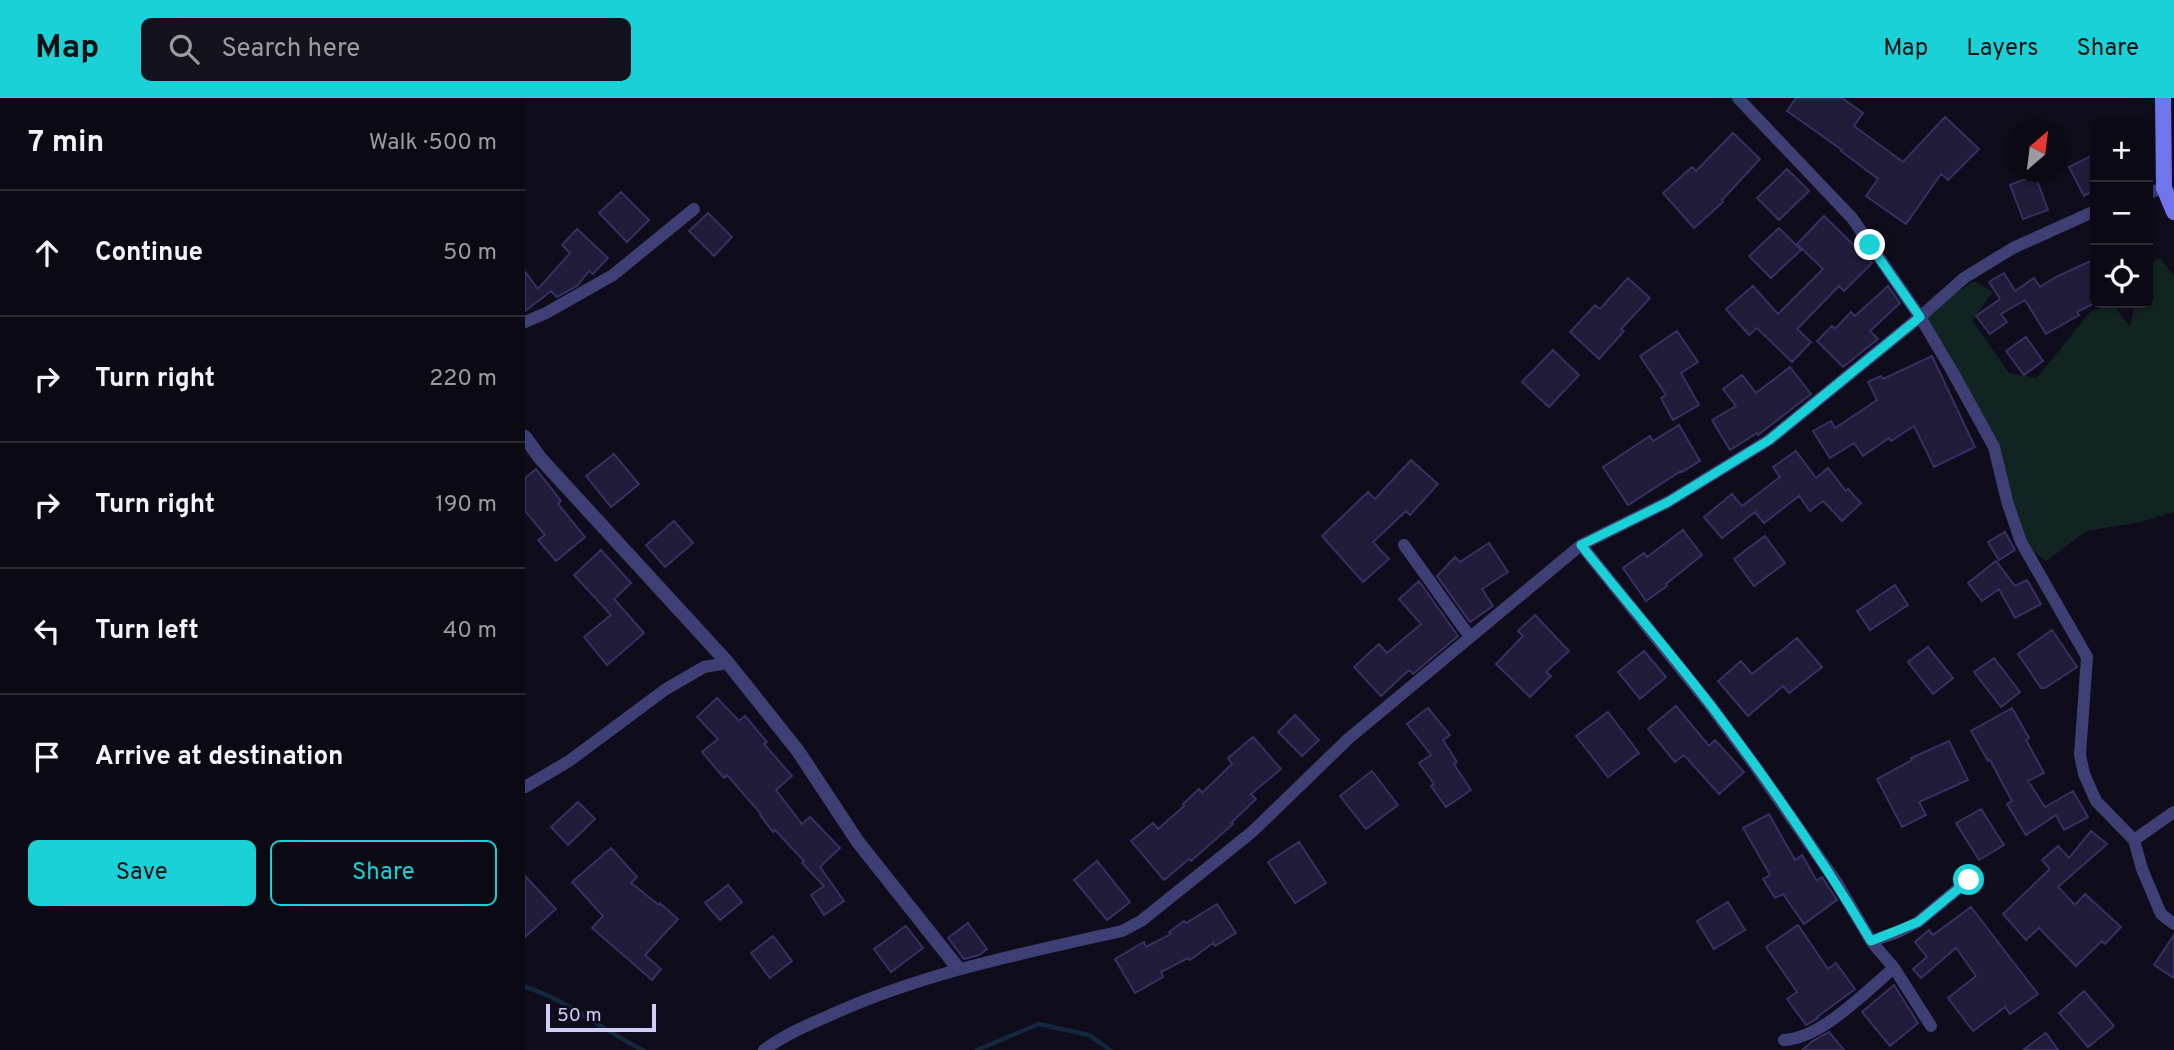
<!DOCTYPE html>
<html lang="en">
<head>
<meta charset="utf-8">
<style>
  :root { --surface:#0b0a14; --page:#14131d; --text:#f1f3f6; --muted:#9a9aa0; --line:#2b2b34; --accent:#1bd1d8 }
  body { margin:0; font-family:Overpass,sans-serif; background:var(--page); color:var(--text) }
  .controls { position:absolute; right:21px; top:21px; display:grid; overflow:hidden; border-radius:10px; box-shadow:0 2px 5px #0004 }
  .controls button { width:63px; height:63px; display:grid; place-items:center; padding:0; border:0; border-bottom:2px solid var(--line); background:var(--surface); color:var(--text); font:35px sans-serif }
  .compass { position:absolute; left:1481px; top:21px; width:63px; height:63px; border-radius:50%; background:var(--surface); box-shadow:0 2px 5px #0004; rotate:28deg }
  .scale { position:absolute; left:21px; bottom:18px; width:110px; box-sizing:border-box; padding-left:7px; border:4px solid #d0cdf9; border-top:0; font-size:19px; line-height:24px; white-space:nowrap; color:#d0cdf9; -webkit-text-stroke:5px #0f0d1b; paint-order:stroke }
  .stop { position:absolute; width:21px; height:21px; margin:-16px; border:5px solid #1bd1d8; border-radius:50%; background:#fff }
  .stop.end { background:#1bd1d8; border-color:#fff; box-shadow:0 2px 7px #0008 }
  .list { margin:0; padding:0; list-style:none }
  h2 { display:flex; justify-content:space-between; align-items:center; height:91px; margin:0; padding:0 28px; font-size:30px }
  h2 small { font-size:23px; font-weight:400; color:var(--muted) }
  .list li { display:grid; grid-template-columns:46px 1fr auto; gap:21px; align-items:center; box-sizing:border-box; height:126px; padding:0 28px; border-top:2px solid var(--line) }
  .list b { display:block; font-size:26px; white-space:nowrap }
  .list em { font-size:23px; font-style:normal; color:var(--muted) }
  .actions { display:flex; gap:14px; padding:21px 28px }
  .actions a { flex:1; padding:16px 0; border:2px solid var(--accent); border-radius:10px; text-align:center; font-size:24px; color:var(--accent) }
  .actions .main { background:var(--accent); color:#111 }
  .icon { flex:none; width:38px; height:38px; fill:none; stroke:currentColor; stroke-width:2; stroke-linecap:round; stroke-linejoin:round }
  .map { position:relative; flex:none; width:1649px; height:952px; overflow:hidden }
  header { display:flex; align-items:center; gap:42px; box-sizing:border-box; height:98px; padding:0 35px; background:var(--accent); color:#111 }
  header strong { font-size:33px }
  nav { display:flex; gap:38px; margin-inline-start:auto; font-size:24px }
  .search { width:490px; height:63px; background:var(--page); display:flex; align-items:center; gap:18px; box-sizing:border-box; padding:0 24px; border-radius:10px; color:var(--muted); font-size:26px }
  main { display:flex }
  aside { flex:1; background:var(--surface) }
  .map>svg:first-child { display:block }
</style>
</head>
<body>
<header>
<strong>Map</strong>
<div class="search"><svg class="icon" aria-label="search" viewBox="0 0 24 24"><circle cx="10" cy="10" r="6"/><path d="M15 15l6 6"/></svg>Search here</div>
<nav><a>Map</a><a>Layers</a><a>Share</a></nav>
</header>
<main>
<aside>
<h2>7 min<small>Walk · 500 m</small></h2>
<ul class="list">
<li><svg class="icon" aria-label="ahead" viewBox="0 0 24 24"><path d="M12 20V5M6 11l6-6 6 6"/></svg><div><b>Continue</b></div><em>50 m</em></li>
<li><svg class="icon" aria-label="right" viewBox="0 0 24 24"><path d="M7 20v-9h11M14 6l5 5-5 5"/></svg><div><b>Turn right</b></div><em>220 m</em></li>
<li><svg class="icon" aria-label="right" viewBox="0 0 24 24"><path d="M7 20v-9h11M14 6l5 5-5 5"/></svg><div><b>Turn right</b></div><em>190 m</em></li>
<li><svg class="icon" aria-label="left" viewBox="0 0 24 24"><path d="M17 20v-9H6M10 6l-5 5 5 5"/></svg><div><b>Turn left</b></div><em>40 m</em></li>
<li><svg class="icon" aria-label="arrive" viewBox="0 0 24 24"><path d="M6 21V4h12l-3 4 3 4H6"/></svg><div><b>Arrive at destination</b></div></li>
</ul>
<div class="actions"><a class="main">Save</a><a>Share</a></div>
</aside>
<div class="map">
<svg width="1649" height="952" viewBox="0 0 1649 952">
  <rect width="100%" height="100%" fill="#0f0d1b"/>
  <path fill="#112422" d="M 1635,160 L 1649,178 L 1649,414 L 1615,424 L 1562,433 L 1521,463 L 1496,444 L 1469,349 L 1395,219 L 1449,183 L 1468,194 L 1447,222 L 1484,275 L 1512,280 L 1565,214 L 1588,206 L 1605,229 L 1610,205 L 1623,205 L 1623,166 Z"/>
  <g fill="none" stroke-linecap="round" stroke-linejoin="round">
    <path stroke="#13273f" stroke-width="4.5" d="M 0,889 C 43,902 78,933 118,952
      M 452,952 L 514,926 L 564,937 L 585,952"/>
  </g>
  <path fill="#201c3a" stroke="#373063" stroke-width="2" d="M 1271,0 L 1317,0 L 1338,15 L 1329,28 L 1378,64 L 1420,19 L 1454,51 L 1423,82 L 1416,76 L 1381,126 L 1341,98 L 1353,81 L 1316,53 L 1317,52 L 1262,13 Z
    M 1208,35 L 1235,61 L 1197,102 L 1198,104 L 1169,130 L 1138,95 L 1167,69 L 1171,73 Z
    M 1570,56 L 1570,92 L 1559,98 L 1544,69 Z
    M 1262,71 L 1284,93 L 1254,122 L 1232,100 Z
    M 1510,77 L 1523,112 L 1498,121 L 1485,87 Z
    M 96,94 L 124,122 L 102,144 L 74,115 Z
    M 183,115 L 207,139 L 189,158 L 164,133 Z
    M 1299,118 L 1347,165 L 1319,193 L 1314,188 L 1272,231 L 1286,244 L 1267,264 L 1232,230 L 1224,237 L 1201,211 L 1228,188 L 1253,216 L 1298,171 L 1272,146 Z
    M 1254,130 L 1276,152 L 1246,180 L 1224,158 Z
    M 52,131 L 83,160 L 68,176 L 64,173 L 52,188 L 32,199 L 26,193 L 0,213 L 0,174 L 13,191 L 45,155 L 37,147 Z
    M 1570,161 L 1570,205 L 1552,214 L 1554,217 L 1521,236 L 1500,202 L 1476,216 L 1482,224 L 1465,236 L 1451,218 L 1475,201 L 1464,184 L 1479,175 L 1490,193 L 1509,180 L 1515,189 L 1531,179 Z
    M 1103,180 L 1125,200 L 1096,231 L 1099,233 L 1074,261 L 1045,234 L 1070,207 L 1075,211 Z
    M 1363,188 L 1375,205 L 1345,233 L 1353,241 L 1318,269 L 1292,243 L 1307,228 L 1310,231 L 1326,214 L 1330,218 Z
    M 1152,233 L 1173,264 L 1156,275 L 1174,307 L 1148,322 L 1136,300 L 1141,297 L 1115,258 Z
    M 1501,239 L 1518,263 L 1499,277 L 1481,253 Z
    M 1028,252 L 1054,277 L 1024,309 L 997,284 Z
    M 1407,258 L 1450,349 L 1409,369 L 1389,328 L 1366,343 L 1364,340 L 1338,358 L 1329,345 L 1305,360 L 1288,333 L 1306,323 L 1310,330 L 1352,302 L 1343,284 L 1356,278 L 1358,281 Z
    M 1265,269 L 1286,296 L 1233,337 L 1232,335 L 1205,352 L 1187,322 L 1211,308 L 1198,291 L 1217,277 L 1231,295 Z
    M 1154,327 L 1175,363 L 1157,374 L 1156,373 L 1103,407 L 1078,369 L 1125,338 L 1128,343 Z
    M 1271,353 L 1291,380 L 1303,370 L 1321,393 L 1323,391 L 1336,405 L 1317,423 L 1298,403 L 1285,413 L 1274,398 L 1239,425 L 1230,414 L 1197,440 L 1179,419 L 1207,396 L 1217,408 L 1255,379 L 1248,369 Z
    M 89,356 L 114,386 L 86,409 L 61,378 Z
    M 886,362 L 913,386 L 885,417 L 881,413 L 848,444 L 864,461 L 838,484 L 797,438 L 843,394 L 850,401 Z
    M 11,371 L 36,403 L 33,406 L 60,439 L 31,463 L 13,442 L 20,437 L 0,413 L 0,380 Z
    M 149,423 L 168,445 L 140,469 L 121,447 Z
    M 1158,432 L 1177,457 L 1141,486 L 1142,488 L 1121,503 L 1098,470 L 1119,455 L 1122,459 Z
    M 1480,434 L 1490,452 L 1474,462 L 1463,444 Z
    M 1240,438 L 1260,465 L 1229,488 L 1209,461 Z
    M 964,445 L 983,474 L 957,491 L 968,508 L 945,524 L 912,478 L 930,459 L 935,464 Z
    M 76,452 L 106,485 L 89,501 L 119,535 L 82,567 L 59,539 L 86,517 L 49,477 Z
    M 1471,463 L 1490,488 L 1502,482 L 1516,506 L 1490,520 L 1474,491 L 1457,503 L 1443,485 Z
    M 894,483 L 933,538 L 888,576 L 884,572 L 856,598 L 829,569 L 854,546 L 862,555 L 896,526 L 874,501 Z
    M 1370,487 L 1383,507 L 1345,532 L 1332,513 Z
    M 1010,517 L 1044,553 L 1021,574 L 1026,578 L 1005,599 L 971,566 L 998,538 L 993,533 Z
    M 1527,532 L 1552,569 L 1520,590 L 1516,590 L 1493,556 Z
    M 1272,540 L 1297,569 L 1264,595 L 1258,588 L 1223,618 L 1193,583 L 1216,563 L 1227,576 Z
    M 1403,549 L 1428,580 L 1408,596 L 1383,564 Z
    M 1119,553 L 1141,579 L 1115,601 L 1093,574 Z
    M 1469,560 L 1495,594 L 1476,609 L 1449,574 Z
    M 192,600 L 214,623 L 220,618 L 242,644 L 239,646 L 267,678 L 251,692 L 277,726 L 285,719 L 315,750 L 295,769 L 319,803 L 299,817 L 286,797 L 299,788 L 277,765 L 279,763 L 250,732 L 248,734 L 235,717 L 236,716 L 202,677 L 199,680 L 177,654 L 193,641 L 172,619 Z
    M 1151,608 L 1184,648 L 1190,642 L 1219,674 L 1194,696 L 1159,657 L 1150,664 L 1123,631 Z
    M 903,610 L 925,637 L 918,642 L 932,664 L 929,666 L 946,692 L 921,709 L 906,688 L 909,686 L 894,665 L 906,657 L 882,626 Z
    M 1487,610 L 1504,640 L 1501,642 L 1519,675 L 1503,683 L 1520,709 L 1548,693 L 1563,719 L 1539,732 L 1531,717 L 1501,737 L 1482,706 L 1487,703 L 1465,662 L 1463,663 L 1446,633 Z
    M 1083,614 L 1114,655 L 1083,679 L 1051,638 Z
    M 770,617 L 794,642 L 777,658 L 753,634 Z
    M 728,639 L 756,671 L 726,696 L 731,701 L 706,725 L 708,726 L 666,763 L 664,761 L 639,782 L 606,743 L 628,725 L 633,731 L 659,708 L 658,706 L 674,691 L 677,695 L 707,666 L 703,660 Z
    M 1424,643 L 1443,682 L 1394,704 L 1401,717 L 1377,729 L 1352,681 L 1387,662 L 1386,660 Z
    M 847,673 L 873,707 L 841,731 L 815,698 Z
    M 53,704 L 70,721 L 43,747 L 26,729 Z
    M 1456,711 L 1479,747 L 1454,762 L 1431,725 Z
    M 1244,716 L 1270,762 L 1277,757 L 1292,783 L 1297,779 L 1312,802 L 1279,826 L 1258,796 L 1250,800 L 1238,781 L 1245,777 L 1218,730 Z
    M 1566,733 L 1582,746 L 1533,789 L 1550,807 L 1560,796 L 1596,829 L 1580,846 L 1577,843 L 1551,868 L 1514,830 L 1501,842 L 1478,816 L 1525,771 L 1517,762 L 1533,748 L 1544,760 Z
    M 774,744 L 801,785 L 770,805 L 743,764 Z
    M 86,750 L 112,779 L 106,785 L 134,807 L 135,805 L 153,821 L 120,857 L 136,871 L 127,882 L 67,830 L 78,818 L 47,784 Z
    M 572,763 L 605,804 L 582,822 L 549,782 Z
    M 0,778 L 31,811 L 0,839 Z
    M 203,787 L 217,804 L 195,822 L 180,805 Z
    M 1203,804 L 1220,832 L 1189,851 L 1172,823 Z
    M 692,806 L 711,835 L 690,848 L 688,845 L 665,862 L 663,860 L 636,874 L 638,879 L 610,895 L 590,861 L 619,844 L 621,849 L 646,836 L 644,834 L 659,823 L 661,825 Z
    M 1446,809 L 1513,896 L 1485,916 L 1480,909 L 1448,933 L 1423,900 L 1451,878 L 1431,850 L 1396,880 L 1388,871 L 1402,859 L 1390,844 L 1404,832 L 1408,837 Z
    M 443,825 L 462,851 L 454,857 L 439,861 L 423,840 Z
    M 1273,827 L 1303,871 L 1311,865 L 1330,891 L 1292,919 L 1293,920 L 1281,927 L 1262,901 L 1272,894 L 1241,849 Z
    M 381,828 L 398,850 L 366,874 L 349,851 Z
    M 1649,837 L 1649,880 L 1629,867 Z
    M 248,838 L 267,863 L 245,880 L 226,855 Z
    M 1369,887 L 1393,925 L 1365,948 L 1337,914 Z
    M 1559,893 L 1589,928 L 1563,949 L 1534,915 Z
    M 1304,934 L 1319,952 L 1277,952 L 1289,942 Z
    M 1521,935 L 1533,952 L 1498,952 Z"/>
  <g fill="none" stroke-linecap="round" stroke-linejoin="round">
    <path stroke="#3e3f74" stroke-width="12" d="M 1213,0 L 1327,120 L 1395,219 L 1427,273 L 1469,349 L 1482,403 L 1496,444 L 1562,559 L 1555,657 L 1559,676 L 1571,703 L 1609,742 L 1617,771 L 1636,816 L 1649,826
      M 1623,95 L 1639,90
      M 0,224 L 21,215 L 88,177 L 169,111
      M 879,447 L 945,539
      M 1056,447 L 1185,607 L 1228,665 L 1312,785 L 1346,843 L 1369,870 L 1406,928
      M 0,689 L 44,663 L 141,591 L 179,569 L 203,565
      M 1609,742 L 1649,714
      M 1346,843 L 1373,834 L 1393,824 L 1444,782
      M 1259,942 C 1297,940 1340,894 1369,870
      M 239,952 C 261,936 285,926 310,915 C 402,874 499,855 597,833 L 616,823 L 727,734 L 823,641 L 1056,447 L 1143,404 L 1244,342 L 1395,219 L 1439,180 L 1488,150 L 1570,113"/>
    <path stroke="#3e3f74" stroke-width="14" d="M 0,339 L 15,360 L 203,565 L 273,653 L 333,744 L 433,870"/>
    <path stroke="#7075ed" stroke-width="16" d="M 1638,0 L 1639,90 L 1649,114"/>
  </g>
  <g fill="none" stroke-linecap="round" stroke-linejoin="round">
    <path stroke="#1bd1d8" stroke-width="9" d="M 1345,147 L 1395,219 L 1244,342 L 1143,404 L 1056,447 C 1099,501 1145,554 1187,609 C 1244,684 1298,762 1346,843 L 1393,824 L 1444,782"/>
  </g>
</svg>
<div class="controls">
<button>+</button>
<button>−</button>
<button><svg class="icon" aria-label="locate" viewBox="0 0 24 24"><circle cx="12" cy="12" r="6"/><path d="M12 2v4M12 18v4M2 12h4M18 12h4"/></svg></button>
</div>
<svg class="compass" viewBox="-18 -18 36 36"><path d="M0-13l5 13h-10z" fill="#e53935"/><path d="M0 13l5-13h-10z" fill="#9a9aa0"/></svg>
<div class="scale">50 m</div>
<div class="stop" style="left:1444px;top:782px"></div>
<div class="stop end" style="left:1345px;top:147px"></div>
</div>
</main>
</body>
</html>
